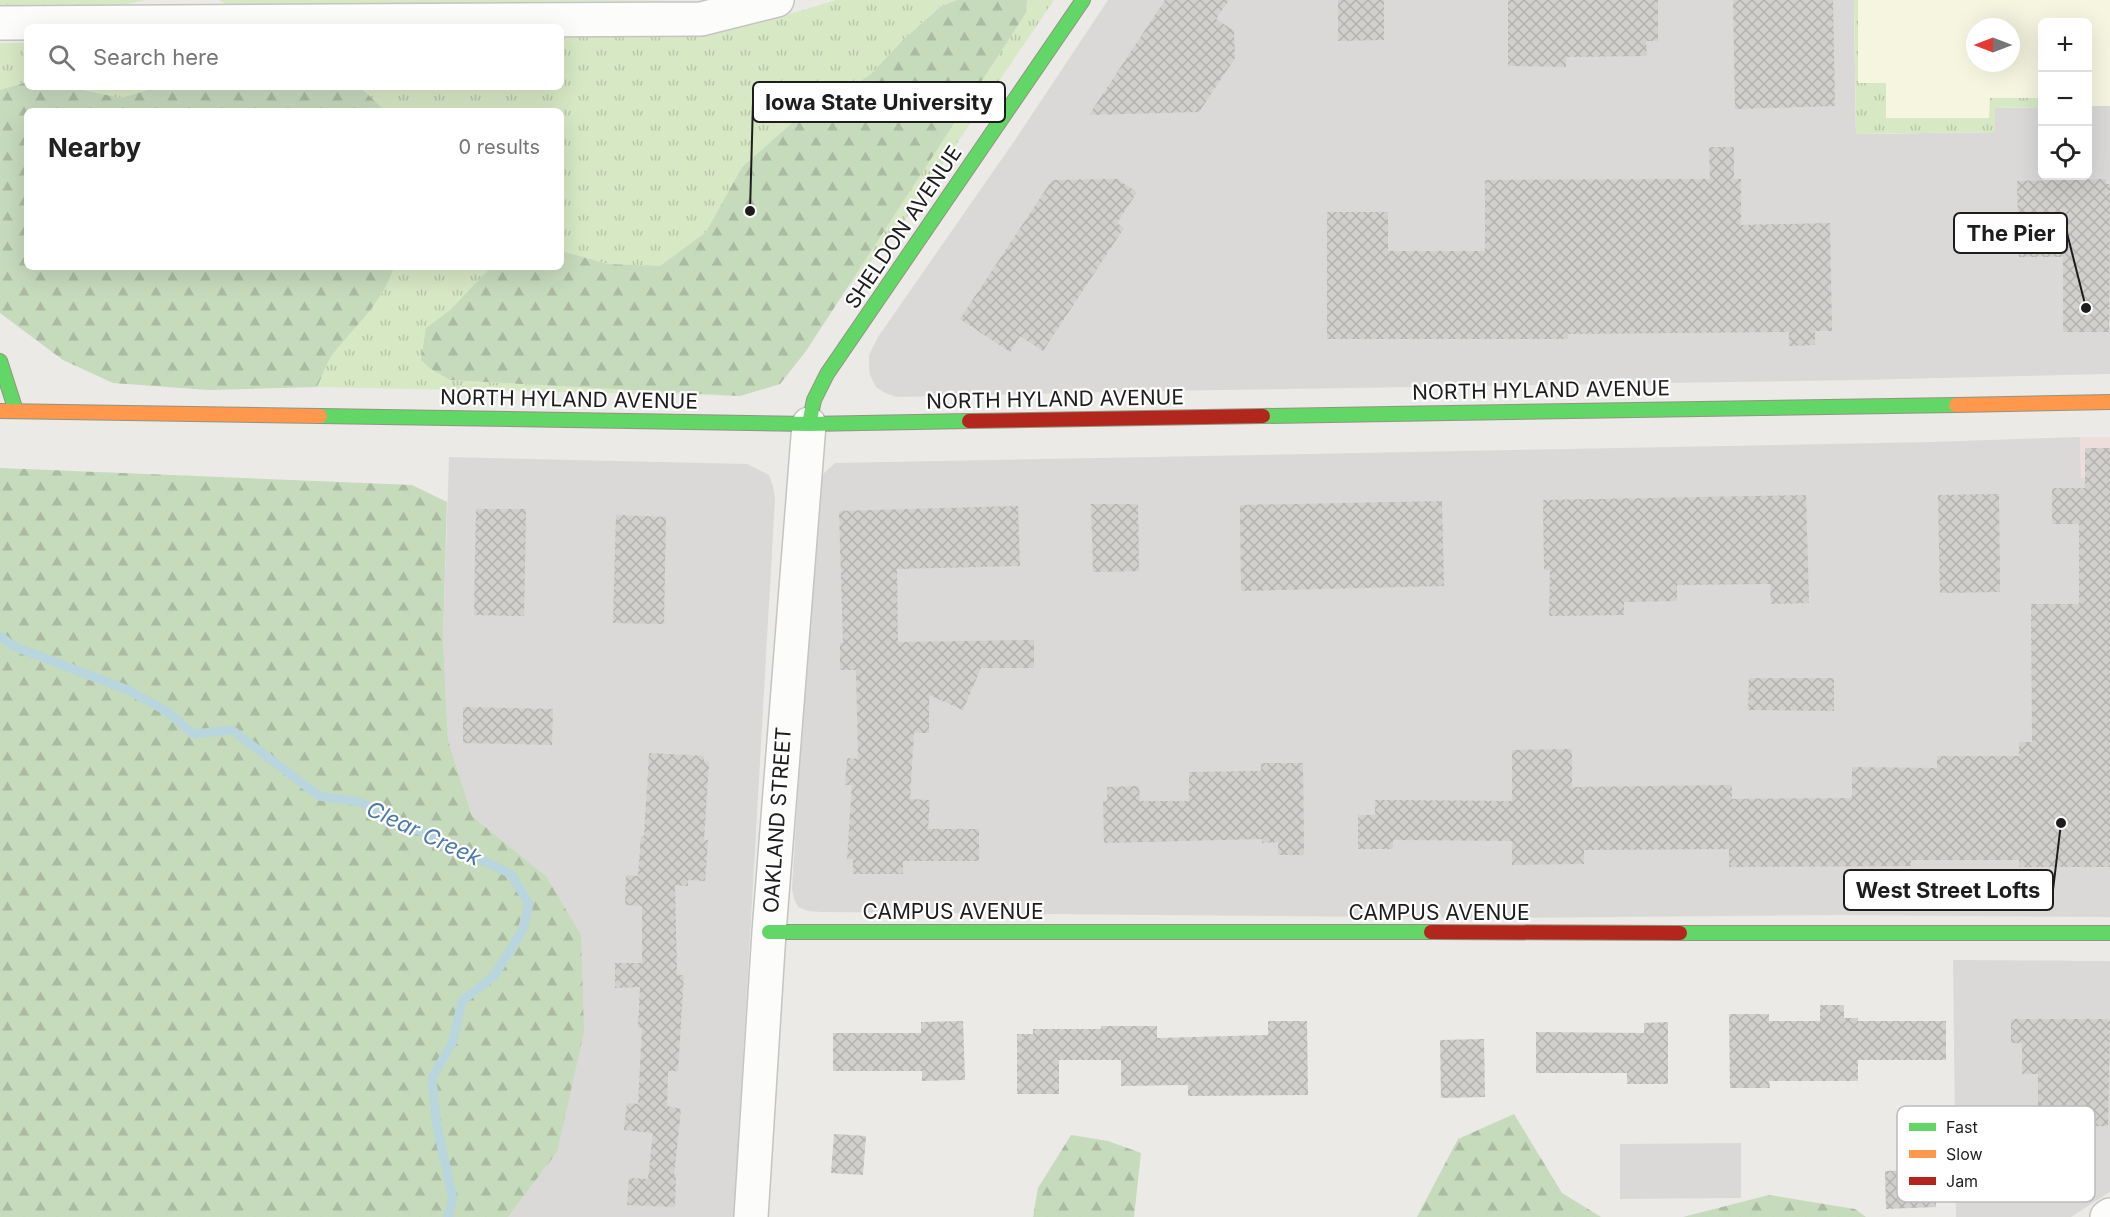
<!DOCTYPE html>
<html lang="en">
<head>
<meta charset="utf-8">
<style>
  :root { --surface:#fff; --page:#f2f2f2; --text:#222; --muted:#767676; --line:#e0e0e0 }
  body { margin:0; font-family:Inter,sans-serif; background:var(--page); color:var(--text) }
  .controls { position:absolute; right:18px; top:18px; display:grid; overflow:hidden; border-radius:9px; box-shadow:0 6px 24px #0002 }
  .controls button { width:54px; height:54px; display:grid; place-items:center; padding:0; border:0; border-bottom:2px solid var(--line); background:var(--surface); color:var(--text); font:30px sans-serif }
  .compass { position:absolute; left:1966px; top:18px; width:54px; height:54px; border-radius:50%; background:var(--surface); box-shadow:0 6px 24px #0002; rotate:270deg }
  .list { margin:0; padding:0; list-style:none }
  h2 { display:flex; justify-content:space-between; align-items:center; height:78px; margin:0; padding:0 24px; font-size:26px }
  h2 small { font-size:20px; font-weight:400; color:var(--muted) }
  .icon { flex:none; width:33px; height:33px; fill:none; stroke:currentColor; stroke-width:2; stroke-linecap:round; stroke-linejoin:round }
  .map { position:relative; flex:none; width:2110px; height:1217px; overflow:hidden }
  .search { position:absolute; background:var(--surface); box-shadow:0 6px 24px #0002; left:24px; top:24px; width:540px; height:66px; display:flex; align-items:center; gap:15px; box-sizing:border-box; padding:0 21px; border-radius:9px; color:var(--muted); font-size:22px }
  .panel { position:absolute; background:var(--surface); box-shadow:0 6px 24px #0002; left:24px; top:108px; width:540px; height:162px; border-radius:9px }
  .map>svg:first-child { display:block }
</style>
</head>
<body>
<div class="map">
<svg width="2110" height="1217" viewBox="0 0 2110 1217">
  <defs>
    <pattern id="grass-tufts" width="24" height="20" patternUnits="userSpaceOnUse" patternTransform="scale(1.5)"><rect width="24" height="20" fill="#d7e8c5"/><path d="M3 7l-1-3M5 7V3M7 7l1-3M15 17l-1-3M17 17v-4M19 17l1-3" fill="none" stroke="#b8c7a9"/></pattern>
    <pattern id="forest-firs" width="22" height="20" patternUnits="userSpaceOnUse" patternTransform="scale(1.5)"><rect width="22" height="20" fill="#c6dabc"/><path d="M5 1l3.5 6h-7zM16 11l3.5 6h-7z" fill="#aabba1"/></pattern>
    <pattern id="building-cross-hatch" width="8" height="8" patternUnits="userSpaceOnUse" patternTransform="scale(1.5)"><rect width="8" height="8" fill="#d2d0cd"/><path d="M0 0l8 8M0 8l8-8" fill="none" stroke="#b4b2b0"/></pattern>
  </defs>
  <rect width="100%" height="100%" fill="#ebeae6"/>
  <path fill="#dad9d7" d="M 1108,0 L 1854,0 L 1856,134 L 1995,132 L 1995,108 L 2042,107 L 2042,176 L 2088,176 L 2088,106 L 2110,106 L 2110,374 L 1858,380 L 1157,391 L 897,397 L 885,393 L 876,387 L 870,375 L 869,367 L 869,355 L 878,337 L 1015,140 Z
    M 2080,437 L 2081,478 L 2110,478 L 2110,917 L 1840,915 L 1502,918 L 821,912 L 808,911 L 798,907 L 794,899 L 792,889 L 805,675 L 821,483 L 823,474 L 835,463 L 1931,442 Z
    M 449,457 L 747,464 L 769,475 L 773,486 L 775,499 L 734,1217 L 508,1217 L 557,1152 L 546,876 L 472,816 L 448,740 L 443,640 Z
    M 1953,960 L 2110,961 L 2110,1192 L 2071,1217 L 1956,1217 Z
    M 1741,1143 L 1741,1198 L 1620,1199 L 1620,1144 Z"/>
  <path fill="#eddedb" d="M 2080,437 L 2110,437 L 2110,478 L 2081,478 Z"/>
  <path fill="#f5f5e0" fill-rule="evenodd" d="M 1854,0 L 2110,0 L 2110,106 L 2088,106 L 2088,22 L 2042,22 L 2042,107 L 1995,108 L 1995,132 L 1856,134 ZM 1975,27 L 2011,27 L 2011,63 L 1975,63 Z"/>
  <path fill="url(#grass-tufts)" d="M 0,0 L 146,0 L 123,5 L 0,7 Z
    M 219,0 L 666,0 L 240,6 L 228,5 Z
    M 836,0 L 957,0 L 940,6 L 903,40 L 870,75 L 792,123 L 742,167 L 706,232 L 660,266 L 608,264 L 561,251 L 561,111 L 385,111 L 360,87 L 561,87 L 561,36 L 698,33 L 774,19 Z
    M 1027,0 L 1054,0 L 894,236 L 844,292 L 1026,13 Z
    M 1854,0 L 1858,0 L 1858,83 L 1886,83 L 1886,118 L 1989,118 L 1990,98 L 2042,98 L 2042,107 L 1995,108 L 1995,132 L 1856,134 Z
    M 0,43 L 27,43 L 27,82 L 0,90 Z
    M 68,87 L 158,87 L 121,98 Z
    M 394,267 L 491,267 L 450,310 L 426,328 L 450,380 L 740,396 L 317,387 C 322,377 326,363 333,354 C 355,326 383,302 394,267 Z"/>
  <path fill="url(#forest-firs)" d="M 957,0 L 1027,0 L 1026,13 L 806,351 L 780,384 L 740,396 L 450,380 L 431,369 L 421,360 L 426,328 L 450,310 L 491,267 L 561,267 L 561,251 L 608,264 L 660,266 L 706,232 L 742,167 L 792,123 L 870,75 L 903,40 L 941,6 Z
    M 27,82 L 27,87 L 68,87 L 121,98 L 158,87 L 214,87 L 240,90 L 247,87 L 360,87 L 385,111 L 27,111 L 27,267 L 394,267 C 383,302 355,326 333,354 C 326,363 322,377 317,387 L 208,390 L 113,383 L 63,360 L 0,313 L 0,90 Z
    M 0,468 L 412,485 L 447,502 L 443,639 L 448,740 L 472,816 L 546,876 L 581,935 L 584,1032 L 557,1152 L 508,1217 L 0,1217 Z
    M 1514,1114 L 1562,1193 L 1601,1217 L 1417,1217 L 1458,1139 Z
    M 1071,1135 L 1108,1141 L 1141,1153 L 1134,1217 L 1033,1217 L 1038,1188 Z
    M 1769,1195 L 1855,1209 L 1866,1217 L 1683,1217 Z"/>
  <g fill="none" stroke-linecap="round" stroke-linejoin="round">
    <path stroke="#b9d6de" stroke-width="9" d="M 0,636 L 13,646 L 128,690 L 168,712 L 193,734 L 232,730 L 319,796 L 359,802 L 511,874 L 529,904 L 522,931 L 494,976 L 462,1001 L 453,1041 L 432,1078 L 437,1127 L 453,1199 L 448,1217"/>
  </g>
  <path fill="url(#building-cross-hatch)" d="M 1165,0 L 1229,0 L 1216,19 L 1234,31 L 1235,58 L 1199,112 L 1089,115 Z
    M 1338,0 L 1384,0 L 1384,40 L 1338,41 Z
    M 1508,0 L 1658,0 L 1658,41 L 1646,41 L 1647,56 L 1566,57 L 1566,67 L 1508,66 Z
    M 1733,0 L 1833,0 L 1835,106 L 1735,109 Z
    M 1709,147 L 1734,147 L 1734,179 L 1741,179 L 1741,225 L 1830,223 L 1832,331 L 1815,331 L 1815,345 L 1789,346 L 1789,332 L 1568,334 L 1568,339 L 1327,339 L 1327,212 L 1388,212 L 1388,251 L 1485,251 L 1485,180 L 1710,179 Z
    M 1117,179 L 1137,192 L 1117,223 L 1124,228 L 1043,351 L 1020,336 L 1010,352 L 960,319 L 1052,180 Z
    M 2106,179 L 2106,184 L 2110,184 L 2109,332 L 2063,332 L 2063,257 L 2019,257 L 2017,181 Z
    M 2085,448 L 2110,448 L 2110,867 L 2019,867 L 2019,860 L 1911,860 L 1911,866 L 1729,867 L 1729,849 L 1584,850 L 1584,864 L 1512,865 L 1512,841 L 1393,840 L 1393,849 L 1358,849 L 1358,815 L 1375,815 L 1375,800 L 1512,801 L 1512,750 L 1572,749 L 1572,787 L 1732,785 L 1732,799 L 1852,798 L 1852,767 L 1937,768 L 1937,756 L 2019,756 L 2019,742 L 2032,742 L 2031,604 L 2079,604 L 2079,524 L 2052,524 L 2052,488 L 2085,488 Z
    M 1999,494 L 2000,592 L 1940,593 L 1938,495 Z
    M 1806,495 L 1809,603 L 1771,604 L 1770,584 L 1677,585 L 1677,601 L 1624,602 L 1624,615 L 1549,616 L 1550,570 L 1544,570 L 1543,500 Z
    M 1442,501 L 1444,586 L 1241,591 L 1240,505 Z
    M 1091,504 L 1138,504 L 1139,571 L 1093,572 Z
    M 1018,506 L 1020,566 L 897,569 L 898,642 L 1034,640 L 1034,668 L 981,668 L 963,710 L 929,695 L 929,733 L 914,733 L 910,799 L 930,800 L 928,829 L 979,829 L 979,861 L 903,861 L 903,874 L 853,874 L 853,859 L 847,859 L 852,785 L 845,785 L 847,758 L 858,759 L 856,670 L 840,670 L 840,643 L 843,643 L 839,511 Z
    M 476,509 L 526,509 L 524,616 L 474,615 Z
    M 616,515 L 666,517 L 664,624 L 613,623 Z
    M 1749,678 L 1834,678 L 1834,711 L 1748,710 Z
    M 463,707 L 553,709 L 552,745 L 463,743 Z
    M 649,753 L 704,756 L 704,761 L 709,762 L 704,840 L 708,840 L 705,881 L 688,880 L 688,886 L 675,885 L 677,975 L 684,975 L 678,1071 L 668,1071 L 667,1106 L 681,1109 L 674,1175 L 676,1175 L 675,1207 L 627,1205 L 629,1178 L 648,1179 L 653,1133 L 624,1130 L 627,1103 L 638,1104 L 642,1028 L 638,1027 L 640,987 L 615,988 L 615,963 L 642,963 L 642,906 L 625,905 L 626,875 L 638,876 L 641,836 L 644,836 Z
    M 1261,763 L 1303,763 L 1304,855 L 1278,855 L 1278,842 L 1262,843 L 1262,839 L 1104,843 L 1103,801 L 1107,801 L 1107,787 L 1139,786 L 1140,801 L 1189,801 L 1189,772 L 1261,771 Z
    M 1820,1005 L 1844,1005 L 1844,1018 L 1858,1018 L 1858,1021 L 1946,1021 L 1946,1060 L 1858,1060 L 1858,1081 L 1769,1081 L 1770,1088 L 1730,1088 L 1729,1014 L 1769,1014 L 1769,1021 L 1820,1021 Z
    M 2011,1019 L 2110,1019 L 2108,1126 L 2038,1128 L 2038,1074 L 2022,1074 L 2022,1043 L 2011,1043 Z
    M 963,1021 L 965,1080 L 922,1081 L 922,1071 L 833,1071 L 833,1033 L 921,1033 L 921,1022 Z
    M 1268,1021 L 1307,1021 L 1308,1095 L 1188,1096 L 1188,1085 L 1121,1086 L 1121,1060 L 1059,1060 L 1059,1094 L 1017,1094 L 1017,1034 L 1033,1034 L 1033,1029 L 1101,1029 L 1101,1026 L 1157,1026 L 1157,1038 L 1268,1035 Z
    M 1668,1022 L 1668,1084 L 1627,1084 L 1627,1073 L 1536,1073 L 1536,1032 L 1644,1033 L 1644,1023 Z
    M 1484,1039 L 1485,1097 L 1441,1098 L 1440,1040 Z
    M 834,1134 L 866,1136 L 863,1175 L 831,1173 Z
    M 1935,1169 L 1936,1207 L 1886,1209 L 1885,1171 Z"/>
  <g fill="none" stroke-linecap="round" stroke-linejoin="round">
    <defs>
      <path id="street" d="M 0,23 L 701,19 L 777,0
        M 751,1217 L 769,932 L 809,424
        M 2107,1217 L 2110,1215"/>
      <path id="fast" d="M 0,361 L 16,411
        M 320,416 L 809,424 L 969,421
        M 1263,416 L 1956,405
        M 809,424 L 814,400 L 827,374 L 1083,0
        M 769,932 L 1431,932
        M 1680,933 L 2110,933"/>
      <path id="slow" d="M 1956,405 L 2110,402
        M 0,411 L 320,416"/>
      <path id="jam" d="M 969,421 L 1263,416
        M 1431,932 L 1680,933"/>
    </defs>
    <use href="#street" stroke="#c4c4c2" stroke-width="36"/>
    <use href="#fast" stroke="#92957e" stroke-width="16"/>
    <use href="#slow" stroke="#92957e" stroke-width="16"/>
    <use href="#jam" stroke="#92957e" stroke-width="16"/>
    <use href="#street" stroke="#fcfcfb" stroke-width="33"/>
    <use href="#fast" stroke="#63d668" stroke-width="14"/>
    <use href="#slow" stroke="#ff974d" stroke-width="14"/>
    <use href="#jam" stroke="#b3261e" stroke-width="14"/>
  </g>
  <g text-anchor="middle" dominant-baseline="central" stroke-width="4.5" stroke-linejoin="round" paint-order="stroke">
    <g font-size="21" fill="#1d1d1d" stroke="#fff">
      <text transform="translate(903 227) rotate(-56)">SHELDON AVENUE</text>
      <text transform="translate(1541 390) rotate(-1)">NORTH HYLAND AVENUE</text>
      <text transform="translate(569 399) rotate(1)">NORTH HYLAND AVENUE</text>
      <text transform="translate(1055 399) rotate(-1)">NORTH HYLAND AVENUE</text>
      <text transform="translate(777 820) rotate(-86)">OAKLAND STREET</text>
      <text x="953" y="911">CAMPUS AVENUE</text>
      <text x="1439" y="912">CAMPUS AVENUE</text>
    </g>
    <g font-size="22" font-style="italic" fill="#4c79aa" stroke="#fff">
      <text transform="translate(424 833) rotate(25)">Clear Creek</text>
    </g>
  </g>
  <rect x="1897" y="1106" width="198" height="96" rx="9" fill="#fff" stroke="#bbb" stroke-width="1.5"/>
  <rect x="1909" y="1123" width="27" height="8" fill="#63d668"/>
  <rect x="1909" y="1150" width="27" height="8" fill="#ff974d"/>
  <rect x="1909" y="1177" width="27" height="8" fill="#b3261e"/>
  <g font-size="16" fill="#1d1d1d">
    <text x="1946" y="1133">Fast</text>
    <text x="1946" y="1160">Slow</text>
    <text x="1946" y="1187">Jam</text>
  </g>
  <path fill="none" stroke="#1d1d1d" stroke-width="2" d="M750 211L753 102M2086 308L2067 233M2061 823L2053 890"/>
  <g fill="#1d1d1d" stroke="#fff" stroke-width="2">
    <circle cx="750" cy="211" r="6"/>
    <circle cx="2086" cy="308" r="6"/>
    <circle cx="2061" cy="823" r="6"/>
  </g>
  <g fill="#fff" stroke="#1d1d1d" stroke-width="2">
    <rect x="753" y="82" width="252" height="40" rx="6"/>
    <rect x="1954" y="213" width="113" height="40" rx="6"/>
    <rect x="1844" y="870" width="209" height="40" rx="6"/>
  </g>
  <g font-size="22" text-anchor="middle" font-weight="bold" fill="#1d1d1d">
    <text x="879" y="110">Iowa State University</text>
    <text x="2011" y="241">The Pier</text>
    <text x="1948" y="898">West Street Lofts</text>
  </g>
</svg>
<div class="controls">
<button>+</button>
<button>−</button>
<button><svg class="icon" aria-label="locate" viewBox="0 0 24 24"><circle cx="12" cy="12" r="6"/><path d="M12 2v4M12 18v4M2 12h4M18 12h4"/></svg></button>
</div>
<svg class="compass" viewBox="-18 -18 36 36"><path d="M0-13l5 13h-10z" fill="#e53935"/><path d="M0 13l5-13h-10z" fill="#767676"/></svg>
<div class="search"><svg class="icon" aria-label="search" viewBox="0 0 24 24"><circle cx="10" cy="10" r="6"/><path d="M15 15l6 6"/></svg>Search here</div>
<section class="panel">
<h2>Nearby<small>0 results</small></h2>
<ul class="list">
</ul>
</section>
</div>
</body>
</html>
